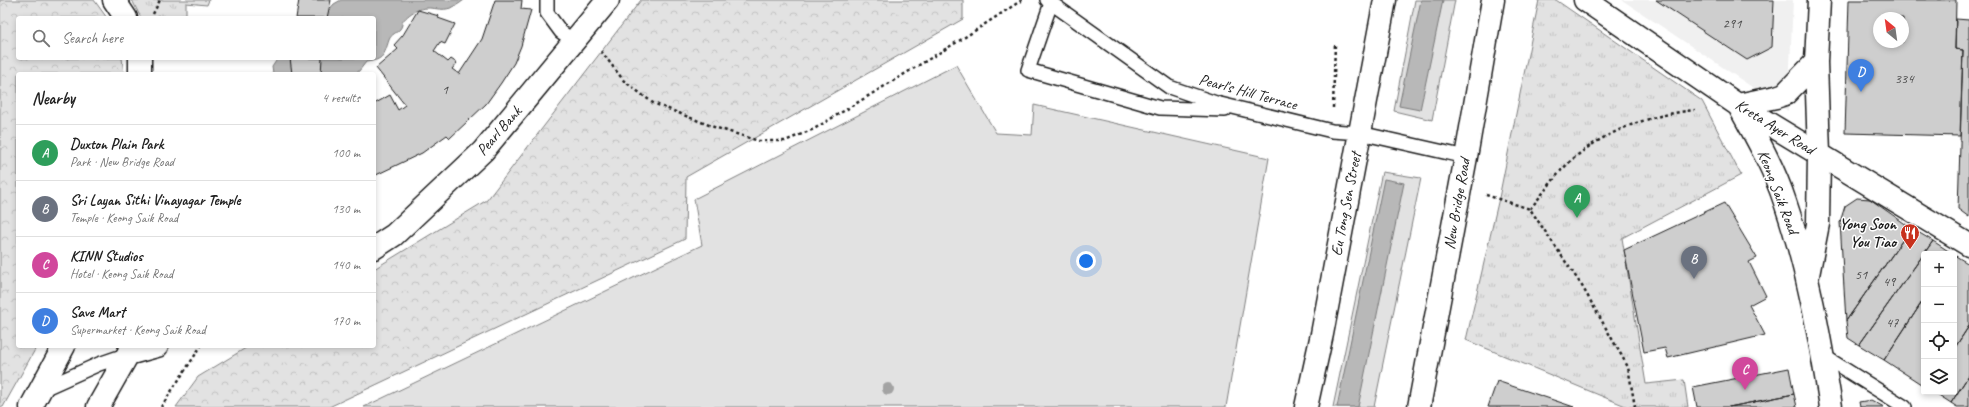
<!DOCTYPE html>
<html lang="en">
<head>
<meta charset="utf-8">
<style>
  :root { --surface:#fff; --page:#f2f2f2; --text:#222; --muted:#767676; --line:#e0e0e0; --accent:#111827 }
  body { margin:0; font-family:Caveat,sans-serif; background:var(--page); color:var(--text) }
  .controls { position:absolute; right:12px; bottom:12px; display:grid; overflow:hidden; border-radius:4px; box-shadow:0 2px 6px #0003 }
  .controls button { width:36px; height:36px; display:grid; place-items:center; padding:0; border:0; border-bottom:1px solid var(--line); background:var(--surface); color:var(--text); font:20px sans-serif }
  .compass { position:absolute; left:1873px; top:12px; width:36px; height:36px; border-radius:50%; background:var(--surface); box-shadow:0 2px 6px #0003; rotate:331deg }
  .you { position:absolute; left:1086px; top:261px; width:14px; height:14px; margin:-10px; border:3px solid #fff; border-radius:50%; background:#1a73e8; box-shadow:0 0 0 6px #1a73e833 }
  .badge { display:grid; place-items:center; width:26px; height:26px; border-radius:50%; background:var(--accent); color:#fff; font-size:13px; font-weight:700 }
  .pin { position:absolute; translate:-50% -33px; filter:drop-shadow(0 1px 2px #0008) }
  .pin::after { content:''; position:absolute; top:21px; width:14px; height:12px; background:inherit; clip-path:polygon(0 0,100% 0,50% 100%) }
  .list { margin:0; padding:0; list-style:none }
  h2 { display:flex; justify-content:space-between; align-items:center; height:52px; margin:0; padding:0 16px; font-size:17px }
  h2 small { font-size:13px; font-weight:400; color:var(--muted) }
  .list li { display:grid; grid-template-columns:26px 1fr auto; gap:12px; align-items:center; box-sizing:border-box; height:56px; padding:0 16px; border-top:1px solid var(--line) }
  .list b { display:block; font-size:15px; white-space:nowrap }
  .list p { margin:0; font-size:13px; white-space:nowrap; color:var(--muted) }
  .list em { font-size:13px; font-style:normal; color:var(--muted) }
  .icon { flex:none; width:22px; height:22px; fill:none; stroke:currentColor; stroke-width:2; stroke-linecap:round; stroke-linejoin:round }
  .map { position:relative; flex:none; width:1969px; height:407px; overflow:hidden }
  .search { position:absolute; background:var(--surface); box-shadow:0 2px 6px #0003; left:16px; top:16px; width:360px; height:44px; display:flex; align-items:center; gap:10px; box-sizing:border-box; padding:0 14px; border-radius:4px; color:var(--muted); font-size:15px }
  .panel { position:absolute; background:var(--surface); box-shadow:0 2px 6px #0003; left:16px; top:72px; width:360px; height:276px; border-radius:4px }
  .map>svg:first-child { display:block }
</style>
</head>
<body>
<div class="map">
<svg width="1969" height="407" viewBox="0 0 1969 407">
  <defs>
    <pattern id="forest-crowns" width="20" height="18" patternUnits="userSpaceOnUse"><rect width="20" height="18" fill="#e2e2e2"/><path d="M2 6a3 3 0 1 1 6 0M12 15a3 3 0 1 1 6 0" fill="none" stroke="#c1c1c1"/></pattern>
    <pattern id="park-tufts" width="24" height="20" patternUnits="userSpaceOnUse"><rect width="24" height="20" fill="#e2e2e2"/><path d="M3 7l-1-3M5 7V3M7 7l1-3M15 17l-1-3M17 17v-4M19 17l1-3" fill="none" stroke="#c1c1c1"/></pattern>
  </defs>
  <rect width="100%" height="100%" fill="#fff"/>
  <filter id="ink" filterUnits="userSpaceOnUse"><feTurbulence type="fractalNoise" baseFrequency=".025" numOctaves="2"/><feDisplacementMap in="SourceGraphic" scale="8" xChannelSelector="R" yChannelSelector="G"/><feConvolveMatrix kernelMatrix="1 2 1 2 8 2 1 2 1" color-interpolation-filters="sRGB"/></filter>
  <g filter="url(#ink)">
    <path fill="#f0f0f0" d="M 1622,0 L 1793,0 L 1788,111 Z"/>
    <path fill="#e2e2e2" stroke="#7f7f7f" d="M 1415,0 L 1455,0 L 1432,120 L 1394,111 Z
      M 956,65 L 996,133 L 1032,135 L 1034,105 L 1269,158 L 1226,407 L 364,407 L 702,245 L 694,199 Z
      M 1382,172 L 1421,178 L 1374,407 L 1333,407 Z"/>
    <path fill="url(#forest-crowns)" stroke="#7f7f7f" d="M 0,0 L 94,0 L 107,18 L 18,18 L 18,58 L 122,58 L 124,74 L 18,74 L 18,346 L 37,346 L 3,407 L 0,407 Z
      M 641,0 L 963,0 L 963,19 L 686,177 L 685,239 L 329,407 L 176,407 L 198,377 L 249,346 L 374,346 L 374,269 L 487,200 Z"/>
    <path fill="url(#park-tufts)" stroke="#7f7f7f" d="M 132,0 L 209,0 L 207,5 L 186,3 L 186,18 L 141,18 Z
      M 1539,0 L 1556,0 L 1702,101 L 1741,175 L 1622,238 L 1646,384 L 1684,380 L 1688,407 L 1628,407 L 1466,340 L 1499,198 Z"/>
    <path fill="#b8b8b8" stroke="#7a7a7a" d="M 341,0 L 464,0 C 442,18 436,3 418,10 C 413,11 406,17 403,21 C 402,23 402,27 400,29 C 397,33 391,34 389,40 C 384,55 384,60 366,62 L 359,71 L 354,74 L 273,74 L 272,67 L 278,58 L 374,58 L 374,18 L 322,18 L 334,4 Z
      M 1421,0 L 1443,0 L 1420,110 L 1399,106 Z
      M 1384,179 L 1404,183 L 1358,407 L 1337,407 Z"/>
    <path fill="#cecece" stroke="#1c1c1c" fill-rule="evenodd" d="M 299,0 L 331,0 L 327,18 L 296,18 Z
      M 495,0 L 522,0 L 521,9 L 531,10 L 521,46 L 514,63 L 501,83 L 486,104 L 450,138 L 447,135 L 422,153 L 374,176 L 374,104 L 390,95 L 398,110 L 405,105 L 376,68 L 398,49 L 394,45 L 403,35 L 418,10 L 439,16 L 438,18 L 455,24 L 445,44 L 440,42 L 434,51 L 448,62 L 451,59 L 457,63 L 452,69 L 459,74 L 482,39 Z
      M 1656,0 L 1774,0 L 1772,47 L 1747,60 Z
      M 1849,0 L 1956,0 L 1955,49 L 1963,50 L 1960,136 L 1845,133 ZM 1879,18 L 1903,18 L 1903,42 L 1879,42 Z
      M 1956,19 L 1969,20 L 1969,217 L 1958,209 L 1963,50 L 1955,49 Z
      M 290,58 L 322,58 L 321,74 L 292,74 Z
      M 1857,198 L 1870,199 L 1911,228 L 1846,321 L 1840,222 L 1845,206 Z
      M 1724,203 L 1757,258 L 1749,262 L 1766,296 L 1749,305 L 1765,335 L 1668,358 L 1665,348 L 1644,352 L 1624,250 Z
      M 1911,228 L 1933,241 L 1859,345 L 1848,338 L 1846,321 Z
      M 1933,241 L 1953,254 L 1924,254 L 1924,299 L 1884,360 L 1859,345 Z
      M 1954,255 L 1969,264 L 1969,326 L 1954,349 Z
      M 1924,299 L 1924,386 L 1884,360 Z
      M 1969,326 L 1969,375 L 1951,403 L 1934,392 L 1954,392 L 1954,349 Z
      M 1789,368 L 1794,394 L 1729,407 L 1697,407 L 1693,387 Z
      M 1969,375 L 1969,407 L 1957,407 L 1951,403 Z
      M 1497,381 L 1574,407 L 1488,407 Z
      M 1794,394 L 1797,407 L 1729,407 Z
      M 1871,400 L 1884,407 L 1860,407 L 1859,402 Z"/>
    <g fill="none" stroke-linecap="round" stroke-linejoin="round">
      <defs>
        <path id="service" d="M 547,0 L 547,13 L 561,32 L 574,41
          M 1047,0 L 1169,87 L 1216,103 L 1332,131 L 1360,133 L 1466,157
          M 1051,3 L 1028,70 L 1160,108 L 1225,110
          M 1822,355 L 1905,407
          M 41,390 L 99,364 L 128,354"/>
        <path id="minor" d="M 114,0 L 126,18
          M 1585,0 L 1738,105 L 1969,245
          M 140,74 L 140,58
          M 1738,105 L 1776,97 L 1785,94 L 1816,62
          M 1739,106 C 1756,137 1774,168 1785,202 C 1808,269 1820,338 1831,407
          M 374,248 L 394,235 L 483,151 L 608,0
          M 1808,275 L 1818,224 L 1819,154 L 1816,62 L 1819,0
          M 128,354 L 157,346
          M 31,407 L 64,346
          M 98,407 L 128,354 L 131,346"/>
        <path id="primary" d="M 1306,407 L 1322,334 L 1385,0
          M 1419,407 L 1466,157 L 1493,0"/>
      </defs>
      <use href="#service" stroke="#1c1c1c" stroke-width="16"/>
      <use href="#minor" stroke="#1c1c1c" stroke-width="25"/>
      <use href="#primary" stroke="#1c1c1c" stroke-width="25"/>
      <path stroke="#1c1c1c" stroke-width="2.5" stroke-dasharray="3 3" stroke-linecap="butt" d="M 153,14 L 160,0
        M 601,51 L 624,81 L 653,103 L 714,127 L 759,141 L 785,141 L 814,129 L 962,39 L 1022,0
        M 1333,108 L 1335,43
        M 1486,195 L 1530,209 L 1582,286 L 1628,367 L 1635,407
        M 1530,209 C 1540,197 1549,185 1559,173 C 1592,135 1646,115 1695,110
        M 161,407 L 201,346"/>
      <use href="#service" stroke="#fff" stroke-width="13"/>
      <use href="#minor" stroke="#fff" stroke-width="22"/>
      <use href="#primary" stroke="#fff" stroke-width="22"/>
    </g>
    <circle fill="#a3a3a3" cx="888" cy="389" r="6"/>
  </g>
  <defs>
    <symbol id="restaurant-pin" viewBox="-11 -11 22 30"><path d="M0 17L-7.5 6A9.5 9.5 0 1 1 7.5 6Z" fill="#c8321e" stroke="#fff"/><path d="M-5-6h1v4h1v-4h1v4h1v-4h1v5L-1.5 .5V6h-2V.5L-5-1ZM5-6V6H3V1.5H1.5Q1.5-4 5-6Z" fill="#fff"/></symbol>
  </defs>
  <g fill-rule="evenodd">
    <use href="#restaurant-pin" x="1899" y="222" width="22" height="30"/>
  </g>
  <g text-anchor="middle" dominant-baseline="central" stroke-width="3" stroke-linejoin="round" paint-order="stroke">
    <g font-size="14" fill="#484848">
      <text x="1732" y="23">291</text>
      <text x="1904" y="78">334</text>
      <text x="445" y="89">1</text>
      <text x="1861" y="274">51</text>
      <text x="1889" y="281">49</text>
      <text x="1892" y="322">47</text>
    </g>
    <g font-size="16" fill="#1c1c1c" stroke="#fff">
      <text transform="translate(1248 92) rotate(15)">Pearl's Hill Terrace</text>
      <text transform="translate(1775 127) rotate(32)">Kreta Ayer Road</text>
      <text transform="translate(499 131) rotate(-49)">Pearl Bank</text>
      <text transform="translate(1778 192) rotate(69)">Keong Saik Road</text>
      <text transform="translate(1346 204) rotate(-79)">Eu Tong Sen Street</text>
      <text transform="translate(1457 204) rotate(-80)">New Bridge Road</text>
    </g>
    <g font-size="16" font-weight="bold" fill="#1c1c1c" stroke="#fff" text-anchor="end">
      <text x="1896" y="224">Yong Soon<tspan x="1896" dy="18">You Tiao</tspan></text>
    </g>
  </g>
</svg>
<div class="controls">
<button>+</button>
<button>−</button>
<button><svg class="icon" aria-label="locate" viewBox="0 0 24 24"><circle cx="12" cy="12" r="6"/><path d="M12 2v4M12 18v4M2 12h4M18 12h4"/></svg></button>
<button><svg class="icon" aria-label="layers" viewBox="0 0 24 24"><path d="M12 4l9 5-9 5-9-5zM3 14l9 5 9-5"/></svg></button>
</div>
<svg class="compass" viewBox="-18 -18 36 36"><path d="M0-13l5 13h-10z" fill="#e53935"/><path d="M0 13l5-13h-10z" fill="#767676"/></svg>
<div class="you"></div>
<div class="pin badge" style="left:1577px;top:218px;background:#2e9e5b">A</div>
<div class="pin badge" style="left:1694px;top:279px;background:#6b7280">B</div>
<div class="pin badge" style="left:1745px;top:390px;background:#d1479c">C</div>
<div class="pin badge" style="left:1861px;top:92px;background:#3f7fe0">D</div>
<div class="search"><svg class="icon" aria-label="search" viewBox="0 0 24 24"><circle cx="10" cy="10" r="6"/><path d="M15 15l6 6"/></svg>Search here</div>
<section class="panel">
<h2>Nearby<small>4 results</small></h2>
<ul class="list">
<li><span class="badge" style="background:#2e9e5b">A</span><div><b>Duxton Plain Park</b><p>Park · New Bridge Road</p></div><em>100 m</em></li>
<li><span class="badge" style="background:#6b7280">B</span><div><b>Sri Layan Sithi Vinayagar Temple</b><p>Temple · Keong Saik Road</p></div><em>130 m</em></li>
<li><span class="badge" style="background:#d1479c">C</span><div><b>KINN Studios</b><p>Hotel · Keong Saik Road</p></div><em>140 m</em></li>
<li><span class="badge" style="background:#3f7fe0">D</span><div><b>Save Mart</b><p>Supermarket · Keong Saik Road</p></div><em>170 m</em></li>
</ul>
</section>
</div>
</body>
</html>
